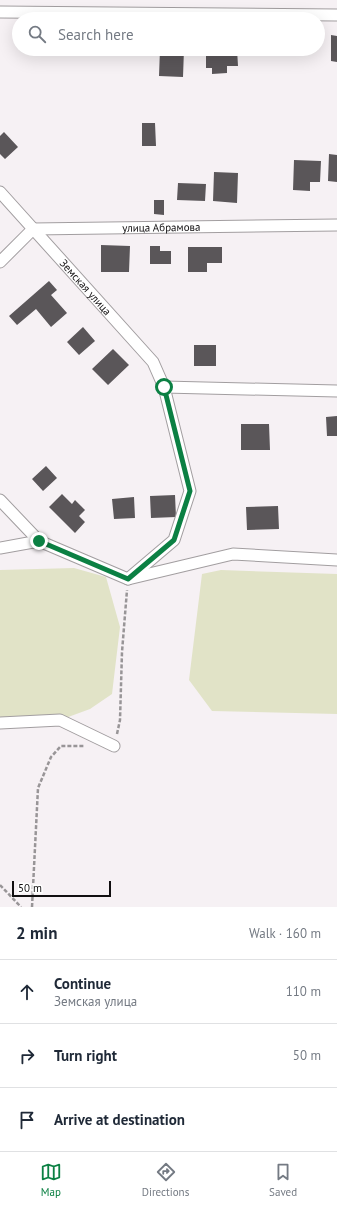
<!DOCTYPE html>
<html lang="en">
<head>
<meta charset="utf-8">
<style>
  :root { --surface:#fff; --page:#f6f6f7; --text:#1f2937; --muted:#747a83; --line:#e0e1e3; --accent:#0b8043 }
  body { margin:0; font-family:"PT Sans",sans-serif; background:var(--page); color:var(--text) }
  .scale { position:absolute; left:12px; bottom:10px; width:99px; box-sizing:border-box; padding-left:4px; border:2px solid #110f10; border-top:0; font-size:11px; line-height:14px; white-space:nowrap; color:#110f10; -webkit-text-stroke:3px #fff; paint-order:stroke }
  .stop { position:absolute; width:12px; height:12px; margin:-9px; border:3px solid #0b8043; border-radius:50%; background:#fff }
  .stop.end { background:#0b8043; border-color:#fff; box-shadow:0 1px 4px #0008 }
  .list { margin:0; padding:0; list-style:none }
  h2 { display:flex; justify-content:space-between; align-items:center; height:52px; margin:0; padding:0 16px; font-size:17px }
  h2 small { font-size:13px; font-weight:400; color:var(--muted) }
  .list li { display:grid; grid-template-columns:26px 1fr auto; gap:12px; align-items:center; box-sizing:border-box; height:64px; padding:0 16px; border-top:1px solid var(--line) }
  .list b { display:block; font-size:15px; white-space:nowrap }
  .list p { margin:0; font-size:13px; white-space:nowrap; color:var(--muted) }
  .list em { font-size:13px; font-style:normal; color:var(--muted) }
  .icon { flex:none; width:22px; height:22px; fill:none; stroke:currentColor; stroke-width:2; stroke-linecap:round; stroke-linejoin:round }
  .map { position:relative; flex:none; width:337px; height:907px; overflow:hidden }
  .search { position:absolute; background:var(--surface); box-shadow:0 4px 16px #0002; left:12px; right:12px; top:12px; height:44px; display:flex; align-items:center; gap:10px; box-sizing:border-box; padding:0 14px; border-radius:22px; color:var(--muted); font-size:15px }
  .sheet { height:244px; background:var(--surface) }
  nav { display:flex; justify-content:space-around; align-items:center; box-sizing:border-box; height:56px; border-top:1px solid var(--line); background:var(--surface); font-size:11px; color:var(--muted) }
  nav a { display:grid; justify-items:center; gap:2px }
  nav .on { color:var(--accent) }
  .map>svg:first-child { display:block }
</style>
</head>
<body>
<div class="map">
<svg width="337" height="907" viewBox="0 0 337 907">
  <rect width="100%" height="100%" fill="#f6f1f4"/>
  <path fill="#e1e3c7" d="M 74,568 L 106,577 L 120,627 L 112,694 L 90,709 L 60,720 L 0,723 L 0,570 Z
    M 221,570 L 337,574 L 337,714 L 212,711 L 189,680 L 202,574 Z"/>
  <path fill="#5a5659" d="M 331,35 L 337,36 L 337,62 L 331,61 Z
    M 160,49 L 184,49 L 183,77 L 159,76 Z
    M 211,49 L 237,49 L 238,66 L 227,66 L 227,73 L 212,74 L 212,68 L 206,68 L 206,53 L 212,53 Z
    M 142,123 L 155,123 L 156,146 L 142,146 Z
    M 4,132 L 18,147 L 5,159 L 0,154 L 0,136 Z
    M 329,154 L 337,155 L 337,182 L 328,181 Z
    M 294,160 L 321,161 L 320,182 L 310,182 L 310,191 L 293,190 Z
    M 214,172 L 238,173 L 237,203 L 213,201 Z
    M 178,183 L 206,184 L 205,201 L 177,200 Z
    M 154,200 L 164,200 L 164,215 L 154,214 Z
    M 101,245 L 130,246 L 129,272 L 101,272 Z
    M 150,246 L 160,246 L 160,251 L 171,251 L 171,264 L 150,264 Z
    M 188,247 L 222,247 L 222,263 L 207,263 L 207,272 L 188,272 Z
    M 49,281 L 57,290 L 51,295 L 67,313 L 51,327 L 36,309 L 17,325 L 9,316 Z
    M 83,327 L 95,341 L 79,355 L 67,342 Z
    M 194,345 L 216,345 L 216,366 L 194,366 Z
    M 113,349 L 129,365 L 108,385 L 92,369 Z
    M 337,416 L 337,436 L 327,436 L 326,417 Z
    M 241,424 L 269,424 L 270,450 L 241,450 Z
    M 46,466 L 57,478 L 43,491 L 32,479 Z
    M 62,494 L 72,504 L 75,500 L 85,510 L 79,516 L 85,522 L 75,533 L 49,507 Z
    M 175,495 L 176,517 L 151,518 L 150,496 Z
    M 134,497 L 135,518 L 114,519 L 112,499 Z
    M 278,506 L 279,529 L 247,530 L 246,507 Z"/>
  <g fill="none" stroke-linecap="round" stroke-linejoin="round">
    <defs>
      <g id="minor">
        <path d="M 0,12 L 337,15"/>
        <path id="s1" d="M 0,192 L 153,362 L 164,387 L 190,491 L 174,540 L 128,579"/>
        <path id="s2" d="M 0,262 L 33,229 L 337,225"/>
        <path d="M 164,387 L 337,391"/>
        <path d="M 0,500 L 39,541"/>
        <path d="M 0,548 L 39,541 L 128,579 L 233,554 L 337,560"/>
        <path d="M 0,723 L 60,720 L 114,746"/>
      </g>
    </defs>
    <use href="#minor" stroke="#a29ea0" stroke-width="13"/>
    <path stroke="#989597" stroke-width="2.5" stroke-dasharray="4 2" stroke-linecap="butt" d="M 117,734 L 120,720 L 122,652 L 127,590
      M 0,885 L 21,907
      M 32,907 L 38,788 L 51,757 L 61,746 L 85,746"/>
    <use href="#minor" stroke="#fff" stroke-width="11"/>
  </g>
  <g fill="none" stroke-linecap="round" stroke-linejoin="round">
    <path stroke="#0b8043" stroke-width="5" d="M 39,541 L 128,579 L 174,540 L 190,491 L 164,387"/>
  </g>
  <g text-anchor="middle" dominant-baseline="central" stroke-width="4" stroke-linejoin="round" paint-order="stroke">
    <g font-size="11" fill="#110f10" stroke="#fff">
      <text stroke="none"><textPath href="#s2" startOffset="175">улица Абрамова</textPath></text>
      <text stroke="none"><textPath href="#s1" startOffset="128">Земская улица</textPath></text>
    </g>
  </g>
</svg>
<div class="scale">50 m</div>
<div class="stop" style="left:164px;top:387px"></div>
<div class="stop end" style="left:39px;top:541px"></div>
<div class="search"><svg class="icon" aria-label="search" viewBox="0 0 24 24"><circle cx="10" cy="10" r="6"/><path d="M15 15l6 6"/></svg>Search here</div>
</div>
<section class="sheet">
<h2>2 min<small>Walk · 160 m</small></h2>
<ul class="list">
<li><svg class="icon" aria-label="ahead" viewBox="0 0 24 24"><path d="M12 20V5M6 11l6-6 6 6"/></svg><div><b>Continue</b><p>Земская улица</p></div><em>110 m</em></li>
<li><svg class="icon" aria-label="right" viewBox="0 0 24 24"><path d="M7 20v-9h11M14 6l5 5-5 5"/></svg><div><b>Turn right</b></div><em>50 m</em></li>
<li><svg class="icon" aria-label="arrive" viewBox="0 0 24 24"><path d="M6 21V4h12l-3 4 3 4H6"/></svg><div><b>Arrive at destination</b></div></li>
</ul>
</section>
<nav>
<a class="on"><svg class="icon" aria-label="map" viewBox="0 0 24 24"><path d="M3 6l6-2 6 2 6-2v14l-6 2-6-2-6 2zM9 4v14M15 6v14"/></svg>Map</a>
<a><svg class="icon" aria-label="directions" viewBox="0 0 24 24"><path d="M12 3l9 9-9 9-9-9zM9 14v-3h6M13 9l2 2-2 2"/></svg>Directions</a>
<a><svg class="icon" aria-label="saved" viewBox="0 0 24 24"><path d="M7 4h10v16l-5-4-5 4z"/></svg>Saved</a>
</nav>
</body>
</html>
